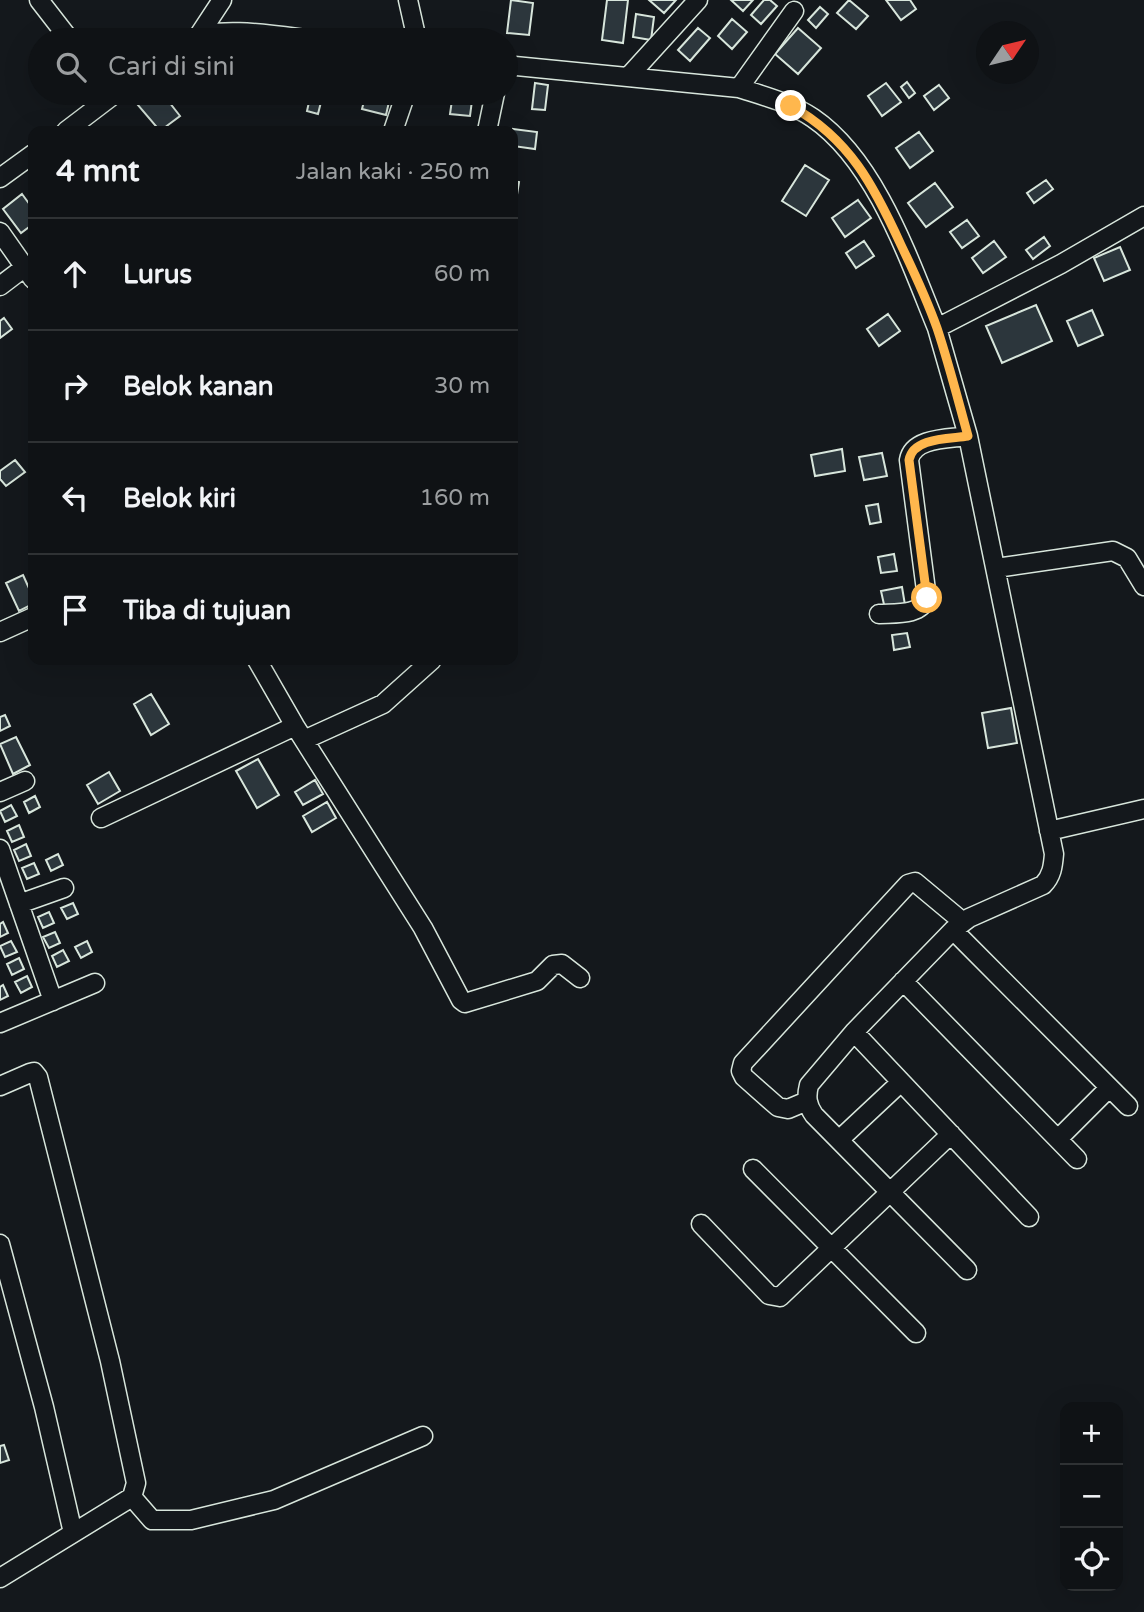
<!DOCTYPE html>
<html lang="id">
<head>
<meta charset="utf-8">
<style>
  :root { --surface:#0f1215; --page:#181b1e; --text:#f1f3f6; --muted:#9b9ea0; --line:#2f3234 }
  body { margin:0; font-family:"Varela Round",sans-serif; background:var(--page); color:var(--text) }
  .controls { position:absolute; right:21px; bottom:21px; display:grid; overflow:hidden; border-radius:14px; box-shadow:0 7px 28px #0002 }
  .controls button { width:63px; height:63px; display:grid; place-items:center; padding:0; border:0; border-bottom:2px solid var(--line); background:var(--surface); color:var(--text); font:35px sans-serif }
  .compass { position:absolute; left:976px; top:21px; width:63px; height:63px; border-radius:50%; background:var(--surface); box-shadow:0 7px 28px #0002; rotate:55deg }
  .stop { position:absolute; width:21px; height:21px; margin:-16px; border:5px solid #ffb74d; border-radius:50%; background:#fff }
  .stop.end { background:#ffb74d; border-color:#fff; box-shadow:0 2px 7px #0008 }
  .list { margin:0; padding:0; list-style:none }
  h2 { display:flex; justify-content:space-between; align-items:center; height:91px; margin:0; padding:0 28px; font-size:30px }
  h2 small { font-size:23px; font-weight:400; color:var(--muted) }
  .list li { display:grid; grid-template-columns:46px 1fr auto; gap:21px; align-items:center; box-sizing:border-box; height:112px; padding:0 28px; border-top:2px solid var(--line) }
  .list b { display:block; font-size:26px; white-space:nowrap }
  .list em { font-size:23px; font-style:normal; color:var(--muted) }
  .icon { flex:none; width:38px; height:38px; fill:none; stroke:currentColor; stroke-width:2; stroke-linecap:round; stroke-linejoin:round }
  .map { position:relative; flex:none; width:1144px; height:1612px; overflow:hidden }
  .search { position:absolute; background:var(--surface); box-shadow:0 7px 28px #0002; left:28px; top:28px; width:490px; height:77px; display:flex; align-items:center; gap:18px; box-sizing:border-box; padding:0 24px; border-radius:38px; color:var(--muted); font-size:26px }
  .panel { position:absolute; background:var(--surface); box-shadow:0 7px 28px #0002; left:28px; top:126px; width:490px; height:539px; border-radius:14px }
  .map>svg:first-child { display:block }
</style>
</head>
<body>
<div class="map">
<svg width="1144" height="1612" viewBox="0 0 1144 1612">
  <rect width="100%" height="100%" fill="#14181c"/>
  <path fill="#2c363c" stroke="#d8e6dc" stroke-width="2" d="M 511,0 L 533,3 L 529,35 L 507,33 Z
    M 607,0 L 628,0 L 623,43 L 602,40 Z
    M 649,0 L 676,0 L 664,13 Z
    M 731,0 L 753,0 L 743,11 Z
    M 764,0 L 770,0 L 777,6 L 761,24 L 751,15 Z
    M 849,0 L 868,16 L 856,29 L 837,13 Z
    M 886,0 L 910,0 L 916,9 L 901,20 Z
    M 820,7 L 828,14 L 816,28 L 808,20 Z
    M 636,14 L 654,17 L 651,40 L 633,37 Z
    M 732,19 L 747,32 L 732,49 L 718,36 Z
    M 698,28 L 710,38 L 690,61 L 678,50 Z
    M 798,28 L 821,48 L 798,74 L 775,54 Z
    M 907,82 L 915,93 L 909,98 L 901,87 Z
    M 535,83 L 548,85 L 545,110 L 532,109 Z
    M 886,83 L 901,102 L 882,116 L 868,96 Z
    M 939,85 L 949,98 L 934,110 L 924,96 Z
    M 151,93 L 162,93 L 180,116 L 160,131 L 137,104 Z
    M 311,93 L 323,94 L 318,114 L 307,111 Z
    M 366,93 L 391,93 L 386,115 L 362,109 Z
    M 453,93 L 473,93 L 470,116 L 450,114 Z
    M 513,129 L 537,132 L 535,149 L 513,146 Z
    M 919,132 L 933,151 L 910,168 L 896,148 Z
    M 805,165 L 829,180 L 806,216 L 782,201 Z
    M 1046,180 L 1053,189 L 1034,203 L 1027,193 Z
    M 513,181 L 519,182 L 516,201 L 513,201 Z
    M 935,183 L 953,207 L 926,227 L 908,203 Z
    M 22,194 L 33,209 L 33,224 L 21,233 L 3,209 Z
    M 858,200 L 871,218 L 845,237 L 832,218 Z
    M 967,220 L 979,236 L 962,248 L 950,232 Z
    M 1044,237 L 1050,246 L 1033,259 L 1026,250 Z
    M 864,241 L 874,256 L 856,268 L 846,253 Z
    M 994,241 L 1006,257 L 983,273 L 972,258 Z
    M 1120,247 L 1130,270 L 1104,281 L 1094,258 Z
    M 1036,305 L 1052,341 L 1002,363 L 986,326 Z
    M 1092,310 L 1103,335 L 1078,346 L 1067,321 Z
    M 888,314 L 900,331 L 879,346 L 867,329 Z
    M 4,318 L 12,329 L 0,338 L 0,321 Z
    M 842,449 L 845,471 L 815,476 L 811,455 Z
    M 882,453 L 887,476 L 864,480 L 859,457 Z
    M 15,460 L 25,472 L 6,486 L 0,479 L 0,471 Z
    M 878,504 L 881,522 L 870,524 L 866,506 Z
    M 894,554 L 897,571 L 881,573 L 878,557 Z
    M 23,575 L 33,597 L 33,604 L 19,611 L 6,583 Z
    M 902,587 L 905,605 L 885,609 L 881,591 Z
    M 907,633 L 910,647 L 894,650 L 892,635 Z
    M 151,694 L 169,724 L 151,735 L 134,704 Z
    M 1011,708 L 1017,743 L 988,748 L 982,713 Z
    M 5,715 L 10,726 L 0,731 L 0,717 Z
    M 16,737 L 30,765 L 13,774 L 0,744 Z
    M 258,759 L 279,795 L 257,808 L 236,771 Z
    M 109,772 L 120,791 L 98,804 L 87,785 Z
    M 315,780 L 323,794 L 303,805 L 295,792 Z
    M 35,796 L 40,807 L 29,813 L 24,802 Z
    M 327,802 L 336,818 L 312,832 L 303,816 Z
    M 11,805 L 17,816 L 5,822 L 0,811 Z
    M 19,825 L 24,837 L 12,842 L 7,831 Z
    M 26,844 L 31,856 L 19,861 L 14,850 Z
    M 58,854 L 63,865 L 51,871 L 46,860 Z
    M 34,863 L 39,874 L 27,879 L 22,868 Z
    M 73,903 L 78,914 L 67,919 L 61,908 Z
    M 49,912 L 54,923 L 43,928 L 38,917 Z
    M 3,922 L 8,933 L 0,937 L 0,924 Z
    M 55,932 L 60,943 L 49,948 L 43,937 Z
    M 11,941 L 17,952 L 5,957 L 0,946 Z
    M 87,941 L 92,952 L 81,958 L 75,947 Z
    M 63,950 L 69,961 L 57,967 L 52,956 Z
    M 19,958 L 24,969 L 12,975 L 7,964 Z
    M 27,976 L 32,987 L 21,993 L 15,982 Z
    M 3,985 L 8,996 L 0,1000 L 0,987 Z
    M 4,1445 L 9,1460 L 0,1463 L 0,1446 Z"/>
  <g fill="none" stroke-linecap="round" stroke-linejoin="round">
    <defs>
      <path id="minor" d="M 39,0 L 70,40
        M 408,0 L 417,40
        M 199,35 L 222,0
        M 191,40 C 216,24 286,37 315,40
        M 506,65 L 739,88 C 764,96 791,103 813,118 C 876,161 909,260 937,328 L 1061,264 L 1144,216
        M 628,77 L 698,0
        M 739,88 L 794,11
        M 66,131 L 116,93
        M 393,131 L 406,93
        M 487,131 L 495,93
        M 0,178 L 33,154
        M 0,232 L 33,279
        M 0,286 L 25,267
        M 937,328 L 968,436 L 1054,854 C 1053,866 1052,876 1043,885 L 969,918 L 953,930 L 854,1032 L 809,1085 C 806,1097 807,1105 814,1115 L 967,1270
        M 996,568 L 1113,551 L 1127,558 L 1144,586
        M 879,614 C 896,613 920,616 927,598 L 909,460 C 913,437 950,439 968,436
        M 0,632 L 33,617
        M 257,660 L 295,726 L 423,928 L 461,1000 L 465,1003 L 537,981 L 553,965 L 562,964 L 580,978
        M 304,740 L 383,704 L 432,660
        M 0,792 L 25,781
        M 101,818 L 295,726
        M 1049,831 L 1144,809
        M 0,849 L 53,1001
        M 19,904 L 64,888
        M 953,930 L 1128,1106
        M 903,981 L 1077,1159
        M 0,1023 L 95,983
        M 854,1032 L 1029,1217
        M 0,1086 L 30,1073 L 34,1072 L 38,1077 L 110,1361 L 136,1483 L 132,1497 L 0,1578
        M 807,1101 L 788,1109 L 778,1107 L 744,1077 L 741,1071 L 743,1063 L 908,884 L 915,882 L 963,922
        M 1058,1139 L 1109,1088
        M 839,1140 L 901,1082
        M 753,1169 L 916,1333
        M 701,1224 L 769,1295 L 780,1297 L 951,1134
        M 0,1244 L 44,1407 L 73,1533
        M 132,1497 L 152,1520 L 191,1520 L 274,1500 L 423,1436"/>
    </defs>
    <use href="#minor" stroke="#d8e6dc" stroke-width="21"/>
    <use href="#minor" stroke="#14181c" stroke-width="18"/>
  </g>
  <g fill="none" stroke-linecap="round" stroke-linejoin="round">
    <path stroke="#ffb74d" stroke-width="9" d="M 791,106 C 850,139 874,186 901,245 C 914,272 927,300 937,328 C 949,364 958,400 968,436 C 950,439 913,437 909,460 L 927,598"/>
  </g>
</svg>
<div class="controls">
<button>+</button>
<button>−</button>
<button><svg class="icon" aria-label="locate" viewBox="0 0 24 24"><circle cx="12" cy="12" r="6"/><path d="M12 2v4M12 18v4M2 12h4M18 12h4"/></svg></button>
</div>
<svg class="compass" viewBox="-18 -18 36 36"><path d="M0-13l5 13h-10z" fill="#e53935"/><path d="M0 13l5-13h-10z" fill="#9b9ea0"/></svg>
<div class="stop" style="left:927px;top:598px"></div>
<div class="stop end" style="left:791px;top:106px"></div>
<div class="search"><svg class="icon" aria-label="search" viewBox="0 0 24 24"><circle cx="10" cy="10" r="6"/><path d="M15 15l6 6"/></svg>Cari di sini</div>
<section class="panel">
<h2>4 mnt<small>Jalan kaki · 250 m</small></h2>
<ul class="list">
<li><svg class="icon" aria-label="ahead" viewBox="0 0 24 24"><path d="M12 20V5M6 11l6-6 6 6"/></svg><div><b>Lurus</b></div><em>60 m</em></li>
<li><svg class="icon" aria-label="right" viewBox="0 0 24 24"><path d="M7 20v-9h11M14 6l5 5-5 5"/></svg><div><b>Belok kanan</b></div><em>30 m</em></li>
<li><svg class="icon" aria-label="left" viewBox="0 0 24 24"><path d="M17 20v-9H6M10 6l-5 5 5 5"/></svg><div><b>Belok kiri</b></div><em>160 m</em></li>
<li><svg class="icon" aria-label="arrive" viewBox="0 0 24 24"><path d="M6 21V4h12l-3 4 3 4H6"/></svg><div><b>Tiba di tujuan</b></div></li>
</ul>
</section>
</div>
</body>
</html>
